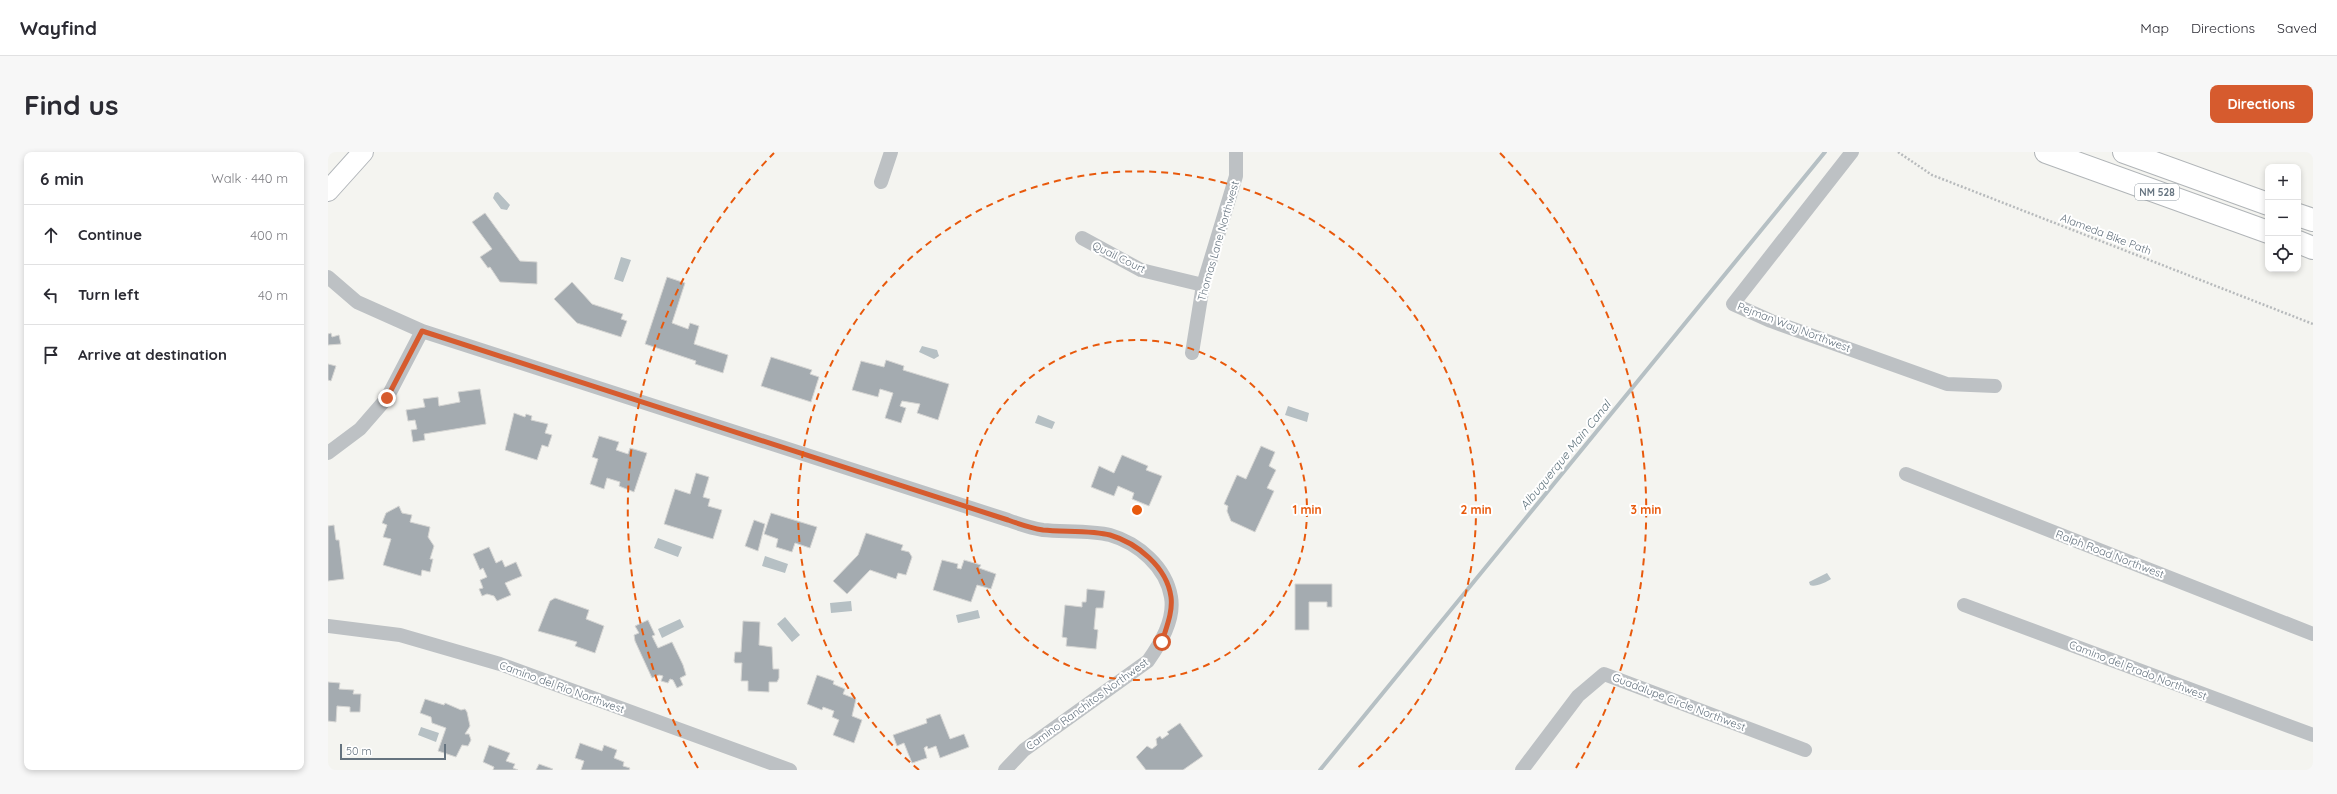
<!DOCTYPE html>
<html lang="en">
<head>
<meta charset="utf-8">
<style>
  :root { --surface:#fff; --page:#f7f7f7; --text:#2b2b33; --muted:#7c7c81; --line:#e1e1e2; --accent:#d65b2e }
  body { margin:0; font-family:Quicksand,sans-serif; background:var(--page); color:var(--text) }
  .controls { position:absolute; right:12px; top:12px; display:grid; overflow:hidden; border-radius:8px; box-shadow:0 2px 6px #0003 }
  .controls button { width:36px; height:36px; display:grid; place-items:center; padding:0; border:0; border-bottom:1px solid var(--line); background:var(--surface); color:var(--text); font:20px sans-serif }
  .scale { position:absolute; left:12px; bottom:10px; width:106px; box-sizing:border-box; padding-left:4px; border:2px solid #65737f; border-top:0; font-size:11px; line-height:14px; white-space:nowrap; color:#65737f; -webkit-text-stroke:3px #fff; paint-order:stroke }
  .stop { position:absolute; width:12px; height:12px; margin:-9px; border:3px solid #d65b2e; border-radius:50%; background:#fff }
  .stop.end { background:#d65b2e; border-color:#fff; box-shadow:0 1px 4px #0008 }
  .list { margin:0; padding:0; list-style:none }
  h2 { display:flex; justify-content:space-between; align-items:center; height:52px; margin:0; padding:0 16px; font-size:17px }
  h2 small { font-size:13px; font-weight:400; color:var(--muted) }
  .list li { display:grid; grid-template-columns:26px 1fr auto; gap:12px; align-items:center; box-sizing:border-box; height:60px; padding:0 16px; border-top:1px solid var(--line) }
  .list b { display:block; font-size:15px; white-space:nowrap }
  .list em { font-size:13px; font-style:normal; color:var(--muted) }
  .icon { flex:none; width:22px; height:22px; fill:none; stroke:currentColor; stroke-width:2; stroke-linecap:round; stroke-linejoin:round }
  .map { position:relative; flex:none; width:1985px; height:618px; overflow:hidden; border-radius:8px }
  header { display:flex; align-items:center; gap:24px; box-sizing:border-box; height:56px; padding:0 20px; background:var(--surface); border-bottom:1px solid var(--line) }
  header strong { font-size:19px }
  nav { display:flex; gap:22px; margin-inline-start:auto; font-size:14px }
  .intro { display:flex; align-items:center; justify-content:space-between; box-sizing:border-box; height:96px; padding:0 24px }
  h1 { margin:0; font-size:28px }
  .button { padding:10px 18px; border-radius:8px; background:var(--accent); color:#fff; font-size:14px; font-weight:700 }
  main { display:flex; gap:24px; padding:0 24px }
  aside { flex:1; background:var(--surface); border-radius:8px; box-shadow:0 2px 6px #0003 }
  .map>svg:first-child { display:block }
</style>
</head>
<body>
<header>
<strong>Wayfind</strong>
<nav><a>Map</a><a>Directions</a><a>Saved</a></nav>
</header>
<div class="intro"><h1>Find us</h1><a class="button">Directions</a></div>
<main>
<aside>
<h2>6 min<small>Walk · 440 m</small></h2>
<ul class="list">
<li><svg class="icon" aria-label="ahead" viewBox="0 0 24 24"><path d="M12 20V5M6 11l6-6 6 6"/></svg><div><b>Continue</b></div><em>400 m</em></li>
<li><svg class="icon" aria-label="left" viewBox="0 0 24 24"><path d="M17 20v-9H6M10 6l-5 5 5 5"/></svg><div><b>Turn left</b></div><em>40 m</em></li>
<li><svg class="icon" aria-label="arrive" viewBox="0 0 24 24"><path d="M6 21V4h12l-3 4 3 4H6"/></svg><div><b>Arrive at destination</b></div></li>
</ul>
</aside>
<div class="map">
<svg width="1985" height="618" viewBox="0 0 1985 618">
  <rect width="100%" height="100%" fill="#f4f4f0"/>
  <path fill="#b6c0c4" d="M 170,40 L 182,53 L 179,58 L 173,57 L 165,46 L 167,41 Z
    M 293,105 L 303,108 L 295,130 L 286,127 Z
    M 594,194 L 609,198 L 611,204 L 606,207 L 591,200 Z
    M 960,254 L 981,261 L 979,270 L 957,263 Z
    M 710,263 L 727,270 L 724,277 L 707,271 Z
    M 330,386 L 354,395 L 350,405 L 326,396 Z
    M 437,404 L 460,412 L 457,421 L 434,414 Z
    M 1499,421 L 1503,427 C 1499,430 1486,436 1482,433 L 1481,430 Z
    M 523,449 L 524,459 L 503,461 L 502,451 Z
    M 650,458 L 652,466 L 630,471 L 628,463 Z
    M 457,465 L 472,483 L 464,490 L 449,472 Z
    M 352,467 L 356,475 L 334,486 L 330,477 Z
    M 93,575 L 111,581 L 108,590 L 90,583 Z"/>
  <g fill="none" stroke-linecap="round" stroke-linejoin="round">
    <path stroke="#b6c0c4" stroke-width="4" d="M 992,618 L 1497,0"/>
  </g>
  <path fill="#a4abb0" stroke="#d5d5d3" d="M 157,61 L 192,109 L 209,110 L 209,132 L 172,130 L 162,115 L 160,116 L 152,105 L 164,97 L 144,70 Z
    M 339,125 L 357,131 L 344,171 L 360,177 L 362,171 L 371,174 L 366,192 L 400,203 L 395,221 L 367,212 L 368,209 L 317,192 Z
    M 244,130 L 264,152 L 295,162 L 293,167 L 299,169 L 293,185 L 249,171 L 226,147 Z
    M 3,181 L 4,185 L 11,183 L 13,192 L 0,193 L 0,182 Z
    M 443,205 L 484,218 L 482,222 L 491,225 L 483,250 L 433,234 Z
    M 558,208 L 576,214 L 575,218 L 621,232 L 610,268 L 589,261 L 592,252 L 574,249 L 572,254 L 578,256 L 573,271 L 557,266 L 565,241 L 552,237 L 550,245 L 524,238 L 533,209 L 556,215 Z
    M 0,212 L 8,214 L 3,229 L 0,228 Z
    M 152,237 L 158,272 L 96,282 L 97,288 L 85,290 L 83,278 L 89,277 L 87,268 L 80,269 L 78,258 L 97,255 L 95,247 L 110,245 L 111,254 L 132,250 L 130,240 Z
    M 186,261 L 197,265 L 198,262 L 204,264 L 203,268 L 220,272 L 217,281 L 224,283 L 220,295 L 214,293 L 209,308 L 177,298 Z
    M 271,284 L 291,290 L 288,298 L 300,302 L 302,296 L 319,301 L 306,340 L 291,334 L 292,330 L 279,326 L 276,337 L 262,332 L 270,307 L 264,305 Z
    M 933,294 L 947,300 L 941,314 L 948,318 L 939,336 L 946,339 L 927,380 L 903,369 L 899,359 L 900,354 L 896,352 L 909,323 L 918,327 Z
    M 794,303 L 820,314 L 818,318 L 834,324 L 821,354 L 804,347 L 806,341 L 790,334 L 786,344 L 763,335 L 771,314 L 786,321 Z
    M 368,321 L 381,325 L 375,345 L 382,347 L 380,354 L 394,358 L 385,387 L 336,372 L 347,337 L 362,342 Z
    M 71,354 L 74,361 L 84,363 L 82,370 L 102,375 L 100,385 L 106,394 L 102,407 L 105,407 L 102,420 L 94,418 L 93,424 L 55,413 L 63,387 L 55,385 L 59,373 L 54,371 L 58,361 Z
    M 443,361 L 489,375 L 482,396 L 467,391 L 464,400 L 448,395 L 450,387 L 436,382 Z
    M 426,368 L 437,372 L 430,399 L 417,394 Z
    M 6,373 L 8,388 L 11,388 L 16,427 L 0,429 L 0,374 Z
    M 538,381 L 575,393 L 573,398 L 581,400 L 584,405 L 578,423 L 570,421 L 568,427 L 542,418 L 519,442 L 505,429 L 530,403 Z
    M 161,395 L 168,411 L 174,408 L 177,415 L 188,410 L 194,424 L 177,431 L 183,443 L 169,449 L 166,444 L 159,442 L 154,444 L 151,437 L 155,436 L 152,428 L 159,425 L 155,416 L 152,418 L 145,402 Z
    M 614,408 L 630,412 L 629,416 L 633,417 L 636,408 L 653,413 L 651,416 L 668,422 L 663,437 L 649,433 L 643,450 L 605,438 Z
    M 967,432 L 1004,432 L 1004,455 L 999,455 L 999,450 L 981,450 L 981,478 L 967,478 Z
    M 759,437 L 777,439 L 775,456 L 768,456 L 766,477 L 770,478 L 768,497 L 738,494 L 739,486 L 734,485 L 737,453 L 754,455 L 754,450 L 758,450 Z
    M 227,446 L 261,458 L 258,467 L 276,474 L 267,501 L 247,494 L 249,490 L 210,479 L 222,449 Z
    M 320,468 L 327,483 L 324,484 L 330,496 L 344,490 L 355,513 L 358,523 L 352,526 L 355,533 L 349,536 L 345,528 L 342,527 L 340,531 L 333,529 L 335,524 L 331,523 L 324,526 L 307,489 L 306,483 L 311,481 L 307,474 Z
    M 415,469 L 432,470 L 431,493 L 444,495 L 445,517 L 451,517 L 451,526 L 449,530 L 441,530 L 441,540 L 420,539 L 420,529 L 413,529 L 414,511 L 407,511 L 406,509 L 407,500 L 413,500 Z
    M 489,523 L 506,529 L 505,532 L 517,537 L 515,542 L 528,547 L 524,564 L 534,568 L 526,591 L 505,583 L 511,568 L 504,565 L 506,559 L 495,555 L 494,558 L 479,552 Z
    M 0,530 L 12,531 L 11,537 L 26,538 L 25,542 L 33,542 L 32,560 L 22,560 L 22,555 L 9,554 L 8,570 L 0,569 Z
    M 97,547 L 116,553 L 117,551 L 133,558 L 137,557 L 139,560 L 142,574 L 137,582 L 141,582 L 143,588 L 140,594 L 134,593 L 128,605 L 110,599 L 118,576 L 104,571 L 103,565 L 92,561 Z
    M 612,562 L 622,587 L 636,582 L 641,595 L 612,606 L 608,594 L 600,597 L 599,594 L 596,596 L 599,606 L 584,611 L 576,591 L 569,594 L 565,583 L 599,571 L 598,567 Z
    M 852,571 L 875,604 L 855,618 L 818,618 L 808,605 L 819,594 L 824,597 L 829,593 L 828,587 L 832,584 L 834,587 L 841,582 L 839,580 Z
    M 252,591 L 274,599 L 276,593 L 289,598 L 286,606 L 296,610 L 295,614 L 302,616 L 301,618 L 253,618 L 256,609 L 247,606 Z
    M 161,593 L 182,601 L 178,609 L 187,612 L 185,616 L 190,618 L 165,618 L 166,615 L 155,610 Z
    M 211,612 L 225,617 L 224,618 L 208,618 Z"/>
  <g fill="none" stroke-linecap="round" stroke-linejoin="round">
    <defs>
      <path id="secondary" d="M 0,39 L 35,0"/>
      <path id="primary" d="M 1718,0 L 1940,80
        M 1796,0 L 1940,52
        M 1970,63 L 1985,68
        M 1970,90 L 1985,96"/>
    </defs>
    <use href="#secondary" stroke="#b2b6ba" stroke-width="22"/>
    <use href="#primary" stroke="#b1b5b8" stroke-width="24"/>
    <path stroke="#b7babc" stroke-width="2.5" stroke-dasharray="2 2" stroke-linecap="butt" d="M 1570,0 L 1604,23 L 1985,172"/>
    <path stroke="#bdc1c4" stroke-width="14" d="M 1524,0 L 1405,152 L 1443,169 L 1619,232 L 1667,234
      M 553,30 L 563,0
      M 754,86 L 813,118 L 875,133
      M 0,125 L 29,150 L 94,179 L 680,368 C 691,372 703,376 715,378 C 734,380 764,378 782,383 C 810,391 838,415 843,445 C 847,468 832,492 820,509 L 696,598 L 677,618
      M 864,201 L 875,133 L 908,24 L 908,0
      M 0,301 L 32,277 L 59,246 L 94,179
      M 1578,322 L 1985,482
      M 1636,453 L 1985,583
      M 0,474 L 72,483 L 172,512 L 462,618
      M 1194,618 L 1250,544 L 1276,522 L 1477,598"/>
    <use href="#secondary" stroke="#fff" stroke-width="20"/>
    <use href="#primary" stroke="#fff" stroke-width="22"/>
  </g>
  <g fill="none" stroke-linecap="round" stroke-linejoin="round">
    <path stroke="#d65b2e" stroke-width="5" d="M 59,246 L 94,179 L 680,368 C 691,372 703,376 715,378 C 734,380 765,378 782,383 C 809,391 839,415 843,445 C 845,460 838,476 834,490"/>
  </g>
  <g fill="none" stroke="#e8590c" stroke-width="2" stroke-dasharray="7 5">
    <circle cx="809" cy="358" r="170"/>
    <path d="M591 618A339 339 0 1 1 1027 618"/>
    <path d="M370 616A509 509 0 0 1 446 1M1172 1A509 509 0 0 1 1248 616"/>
  </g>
  <g text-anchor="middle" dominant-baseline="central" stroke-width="4" stroke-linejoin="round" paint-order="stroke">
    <rect fill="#fff" stroke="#939da5" stroke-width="1" x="1807" y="32" width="44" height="16" rx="3"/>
    <g font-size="10" font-weight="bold" fill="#65737f">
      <text x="1829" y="40">NM 528</text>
    </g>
    <g font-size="11" fill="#65737f" stroke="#fff">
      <text transform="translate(1778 82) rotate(21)">Alameda Bike Path</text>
      <text transform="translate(890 89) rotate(-74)">Thomas Lane Northwest</text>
      <text transform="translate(791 105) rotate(26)">Quail Court</text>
      <text transform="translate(1466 175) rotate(21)">Pejman Way Northwest</text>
      <text transform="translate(1782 402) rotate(21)">Ralph Road Northwest</text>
      <text transform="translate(1810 518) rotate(21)">Camino del Prado Northwest</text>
      <text transform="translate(234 535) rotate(20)">Camino del Rio Northwest</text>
      <text transform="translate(1351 550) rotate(21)">Guadalupe Circle Northwest</text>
      <text transform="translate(759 552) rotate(-36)">Camino Ranchitos Northwest</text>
    </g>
    <g font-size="12" font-style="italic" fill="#60747d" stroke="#fff">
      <text transform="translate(1237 303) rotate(-51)">Albuquerque Main Canal</text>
    </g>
  </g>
  <circle cx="809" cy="358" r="6" fill="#e8590c" stroke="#fff" stroke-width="2"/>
  <g font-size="12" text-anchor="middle" font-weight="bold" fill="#e8590c" stroke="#fff" stroke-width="4" stroke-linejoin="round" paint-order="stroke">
    <text x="979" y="362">1 min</text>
    <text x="1148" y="362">2 min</text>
    <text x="1318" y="362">3 min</text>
  </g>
</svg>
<div class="controls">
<button>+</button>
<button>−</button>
<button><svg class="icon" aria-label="locate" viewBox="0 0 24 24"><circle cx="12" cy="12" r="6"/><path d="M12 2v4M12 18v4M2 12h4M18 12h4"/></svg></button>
</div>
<div class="scale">50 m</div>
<div class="stop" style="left:834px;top:490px"></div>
<div class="stop end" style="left:59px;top:246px"></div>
</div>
</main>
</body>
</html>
